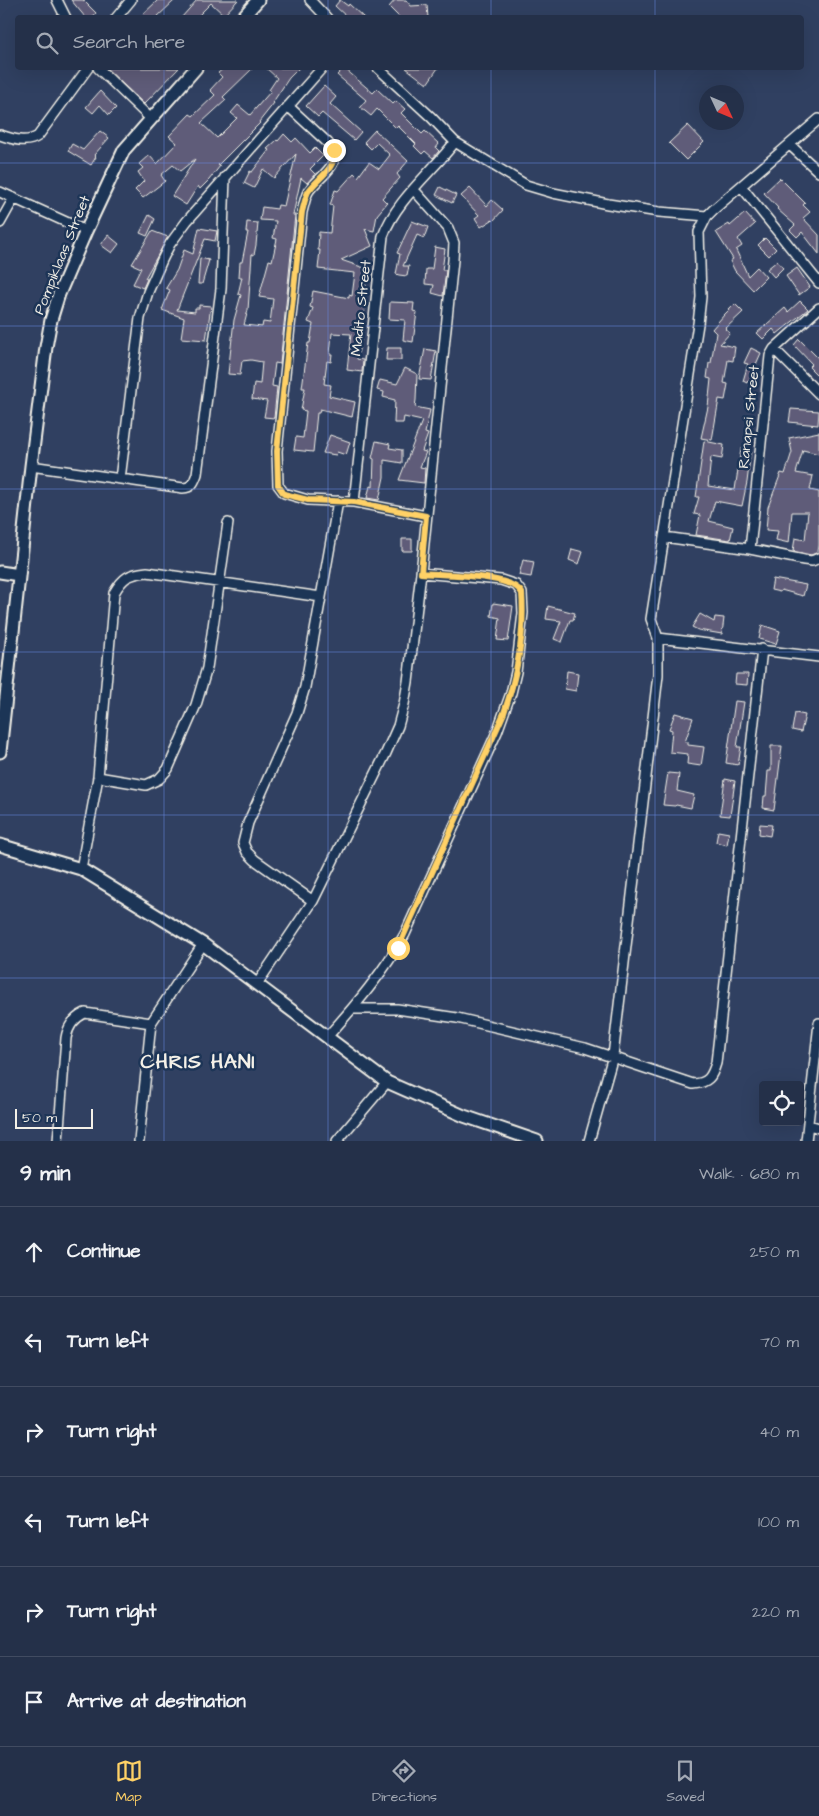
<!DOCTYPE html>
<html lang="en">
<head>
<meta charset="utf-8">
<style>
  :root { --surface:#243049; --page:#2c3850; --text:#f1f3f6; --muted:#a3a9b4; --line:#414b61; --accent:#ffd166 }
  body { margin:0; font-family:"Architects Daughter",sans-serif; background:var(--page); color:var(--text) }
  .controls { position:absolute; right:15px; bottom:15px; display:grid; overflow:hidden; border-radius:5px; box-shadow:0 5px 20px #0002 }
  .controls button { width:45px; height:45px; display:grid; place-items:center; padding:0; border:0; border-bottom:1px solid var(--line); background:var(--surface); color:var(--text); font:25px sans-serif }
  .compass { position:absolute; left:699px; top:85px; width:45px; height:45px; border-radius:50%; background:var(--surface); box-shadow:0 5px 20px #0002; rotate:134deg }
  .scale { position:absolute; left:15px; bottom:12px; width:78px; box-sizing:border-box; padding-left:5px; border:2px solid #f4f1e8; border-top:0; font-size:14px; line-height:18px; white-space:nowrap; color:#f4f1e8; -webkit-text-stroke:4px #1d3557; paint-order:stroke }
  .stop { position:absolute; width:15px; height:15px; margin:-11px; border:4px solid #ffd166; border-radius:50%; background:#fff }
  .stop.end { background:#ffd166; border-color:#fff; box-shadow:0 1px 5px #0008 }
  .list { margin:0; padding:0; list-style:none }
  h2 { display:flex; justify-content:space-between; align-items:center; height:65px; margin:0; padding:0 20px; font-size:21px }
  h2 small { font-size:16px; font-weight:400; color:var(--muted) }
  .list li { display:grid; grid-template-columns:32px 1fr auto; gap:15px; align-items:center; box-sizing:border-box; height:90px; padding:0 20px; border-top:1px solid var(--line) }
  .list b { display:block; font-size:19px; white-space:nowrap }
  .list em { font-size:16px; font-style:normal; color:var(--muted) }
  .icon { flex:none; width:28px; height:28px; fill:none; stroke:currentColor; stroke-width:2; stroke-linecap:round; stroke-linejoin:round }
  .map { position:relative; flex:none; width:819px; height:1141px; overflow:hidden }
  .search { position:absolute; background:var(--surface); box-shadow:0 5px 20px #0002; left:15px; right:15px; top:15px; height:55px; display:flex; align-items:center; gap:12px; box-sizing:border-box; padding:0 18px; border-radius:5px; color:var(--muted); font-size:19px }
  .sheet { height:605px; background:var(--surface) }
  nav { display:flex; justify-content:space-around; align-items:center; box-sizing:border-box; height:70px; border-top:1px solid var(--line); background:var(--surface); font-size:14px; color:var(--muted) }
  nav a { display:grid; justify-items:center; gap:2px }
  nav .on { color:var(--accent) }
  .map>svg:first-child { display:block }
</style>
</head>
<body>
<div class="map">
<svg width="819" height="1141" viewBox="0 0 819 1141">
  <rect width="100%" height="100%" fill="#304061"/>
  <filter id="ink" filterUnits="userSpaceOnUse"><feTurbulence type="fractalNoise" baseFrequency=".02" numOctaves="2"/><feDisplacementMap in="SourceGraphic" scale="10" xChannelSelector="R" yChannelSelector="G"/><feConvolveMatrix kernelMatrix="1 2 1 2 8 2 1 2 1" color-interpolation-filters="sRGB"/></filter>
  <g filter="url(#ink)">
    <path fill="#5e5b79" stroke="#f4f1e8" d="M 71,0 L 83,0 L 96,13 L 92,18 L 86,18 Z
      M 158,0 L 175,0 L 156,18 L 139,18 Z
      M 197,0 L 238,0 L 224,15 L 211,3 L 196,18 L 181,18 Z
      M 340,0 L 348,6 L 349,4 L 364,18 L 348,18 L 335,6 Z
      M 395,0 L 406,0 L 411,6 L 427,5 L 428,18 L 400,18 L 389,7 Z
      M 106,68 L 179,68 L 144,104 Z
      M 224,68 L 253,68 L 223,97 L 226,100 L 201,123 L 217,138 L 237,118 L 231,113 L 238,105 L 250,115 L 271,91 L 269,90 L 277,78 L 266,68 L 299,68 L 289,78 L 273,102 L 274,103 L 259,122 L 260,123 L 218,165 L 220,166 L 209,180 L 200,189 L 198,186 L 186,205 L 172,196 L 195,159 L 180,171 L 173,165 L 161,175 L 165,181 L 143,198 L 135,190 L 144,181 L 138,172 L 143,168 L 139,164 L 149,155 L 157,164 L 177,143 L 169,136 L 190,114 L 193,116 L 215,95 L 210,90 L 222,77 L 218,73 Z
      M 344,68 L 373,93 L 377,89 L 393,104 L 396,101 L 405,109 L 401,113 L 422,134 L 425,131 L 439,144 L 436,148 L 439,151 L 433,158 L 425,151 L 422,154 L 414,146 L 416,144 L 398,126 L 396,128 L 377,109 L 371,116 L 360,107 L 366,100 L 337,75 Z
      M 406,68 L 438,68 L 427,84 Z
      M 324,86 L 336,97 L 330,104 L 361,132 L 354,140 L 322,113 L 318,117 L 306,106 Z
      M 100,91 L 116,108 L 109,115 L 100,105 L 93,113 L 86,107 Z
      M 688,125 L 704,142 L 686,160 L 669,143 Z
      M 375,130 L 408,161 L 397,174 L 400,178 L 382,198 L 387,203 L 377,215 L 374,231 L 365,229 L 372,246 L 341,260 L 373,271 L 373,274 L 368,274 L 366,280 L 364,325 L 357,359 L 363,360 L 362,372 L 347,370 L 351,334 L 332,333 L 330,354 L 332,354 L 331,362 L 327,361 L 324,384 L 331,385 L 329,396 L 355,402 L 352,417 L 320,409 L 319,413 L 317,413 L 313,452 L 294,450 L 296,437 L 303,438 L 306,411 L 301,410 L 305,388 L 302,388 L 308,343 L 310,343 L 313,324 L 308,322 L 313,308 L 310,307 L 313,291 L 349,298 L 349,295 L 352,296 L 355,273 L 318,269 L 320,250 L 318,250 L 319,232 L 330,233 L 333,206 L 330,205 L 335,190 L 338,191 L 354,173 L 358,177 L 369,162 L 379,169 L 390,155 L 377,143 L 371,149 L 364,142 Z
      M 100,131 L 109,138 L 94,155 L 96,157 L 91,165 L 68,151 L 72,144 L 83,150 Z
      M 284,134 L 292,142 L 296,138 L 310,153 L 315,148 L 323,156 L 310,169 L 315,174 L 307,183 L 301,178 L 293,215 L 295,215 L 280,364 L 275,363 L 272,386 L 277,387 L 274,418 L 264,417 L 267,401 L 252,399 L 254,383 L 260,384 L 262,362 L 251,360 L 242,361 L 240,375 L 228,374 L 234,320 L 241,295 L 238,294 L 242,277 L 239,277 L 240,262 L 242,262 L 248,232 L 246,232 L 247,222 L 258,223 L 256,245 L 254,255 L 252,254 L 248,310 L 244,325 L 262,327 L 263,322 L 270,323 L 273,299 L 259,297 L 269,260 L 272,261 L 277,239 L 273,238 L 276,221 L 260,220 L 262,207 L 277,209 L 278,205 L 284,206 L 296,154 L 274,178 L 263,169 L 254,188 L 244,183 L 250,171 L 252,172 L 269,150 L 267,149 L 277,140 L 278,141 Z
      M 780,178 L 805,203 L 803,205 L 810,212 L 803,218 L 819,235 L 819,254 L 802,232 L 797,237 L 790,230 L 795,225 L 777,209 L 778,208 L 764,193 Z
      M 440,187 L 456,195 L 452,203 L 436,195 Z
      M 470,188 L 487,206 L 492,200 L 503,210 L 493,221 L 492,220 L 481,227 L 475,218 L 479,215 L 461,196 Z
      M 745,213 L 755,224 L 738,239 L 742,246 L 736,250 L 748,276 L 757,267 L 766,277 L 753,290 L 735,271 L 730,261 L 733,259 L 716,232 L 729,224 L 730,226 Z
      M 149,215 L 155,219 L 147,236 L 140,233 Z
      M 412,221 L 428,227 L 424,238 L 417,235 L 403,266 L 409,266 L 407,276 L 399,275 L 396,274 L 400,254 L 397,253 Z
      M 199,228 L 217,231 L 215,241 L 205,239 L 177,310 L 195,312 L 195,308 L 199,308 L 199,305 L 211,306 L 206,340 L 181,338 L 184,318 L 162,310 L 170,290 L 166,288 L 177,270 L 184,250 L 193,254 Z
      M 152,231 L 168,237 L 145,278 L 147,279 L 143,288 L 133,284 L 141,268 L 132,264 Z
      M 108,235 L 119,244 L 112,253 L 101,245 Z
      M 765,238 L 776,249 L 769,256 L 758,245 Z
      M 435,247 L 445,249 L 442,270 L 446,270 L 443,296 L 432,293 L 434,285 L 425,284 L 426,269 L 432,269 Z
      M 200,258 L 209,260 L 202,284 L 198,284 Z
      M 777,261 L 783,268 L 774,277 L 767,269 Z
      M 797,268 L 810,287 L 799,295 L 786,276 Z
      M 800,301 L 808,309 L 777,334 L 773,329 L 763,339 L 757,333 L 785,308 L 788,312 Z
      M 390,302 L 414,303 L 413,311 L 417,312 L 413,342 L 403,340 L 405,320 L 389,319 Z
      M 735,304 L 743,312 L 725,329 L 730,333 L 720,344 L 735,347 L 733,361 L 728,360 L 724,383 L 728,384 L 725,400 L 719,399 L 712,440 L 701,438 L 708,407 L 711,379 L 707,378 L 709,363 L 711,363 L 716,333 L 712,329 L 724,315 Z
      M 799,339 L 818,358 L 819,357 L 819,377 L 809,367 L 812,364 L 794,345 Z
      M 387,348 L 401,348 L 401,360 L 386,360 Z
      M 751,348 L 761,353 L 753,371 L 757,373 L 754,383 L 748,381 L 747,383 L 743,381 L 748,364 L 744,363 Z
      M 425,349 L 436,351 L 431,380 L 419,379 Z
      M 405,368 L 417,374 L 416,400 L 415,407 L 430,410 L 425,433 L 428,434 L 422,451 L 426,452 L 420,467 L 425,468 L 424,483 L 399,480 L 422,421 L 404,417 L 403,423 L 394,423 L 395,400 L 383,397 L 384,392 L 377,390 L 380,380 L 397,384 Z
      M 791,409 L 819,411 L 818,425 L 789,422 Z
      M 819,432 L 819,454 L 803,450 L 796,473 L 813,476 L 810,490 L 819,492 L 819,545 L 818,552 L 811,555 L 793,551 L 795,538 L 805,540 L 808,512 L 792,512 L 789,543 L 776,540 L 778,531 L 766,530 L 768,507 L 773,494 L 781,473 L 785,474 L 792,452 L 789,438 Z
      M 330,435 L 350,442 L 346,455 L 337,452 L 336,455 L 323,453 Z
      M 376,441 L 390,444 L 389,448 L 402,450 L 402,463 L 384,460 L 384,477 L 379,500 L 367,498 L 370,486 L 373,487 L 374,459 L 372,458 Z
      M 704,441 L 724,445 L 722,459 L 711,457 L 708,486 L 735,490 L 741,449 L 751,450 L 747,482 L 742,506 L 715,501 L 709,521 L 733,527 L 730,540 L 696,535 L 700,515 L 694,514 L 699,497 L 696,497 Z
      M 402,539 L 412,539 L 412,551 L 402,551 Z
      M 572,549 L 583,552 L 579,564 L 569,560 Z
      M 523,560 L 534,562 L 531,577 L 519,575 Z
      M 773,579 L 806,585 L 803,596 L 781,590 L 780,592 L 771,590 Z
      M 493,603 L 513,606 L 508,641 L 497,640 L 500,618 L 491,616 Z
      M 548,606 L 575,613 L 573,620 L 570,620 L 562,642 L 554,639 L 561,621 L 546,619 Z
      M 700,614 L 714,622 L 715,617 L 724,618 L 722,634 L 698,630 L 692,627 Z
      M 762,625 L 780,631 L 776,644 L 759,639 Z
      M 567,671 L 578,673 L 576,691 L 565,689 Z
      M 736,674 L 748,674 L 747,685 L 735,684 Z
      M 735,701 L 744,702 L 737,747 L 741,747 L 738,765 L 726,763 Z
      M 675,713 L 693,718 L 685,742 L 688,742 L 688,745 L 704,747 L 701,766 L 687,764 L 688,754 L 670,752 L 672,730 L 669,729 Z
      M 795,713 L 805,715 L 801,732 L 792,730 Z
      M 771,746 L 782,746 L 774,810 L 763,808 L 764,796 L 766,796 L 768,771 L 771,771 Z
      M 668,773 L 679,774 L 677,791 L 694,795 L 691,808 L 676,805 L 675,806 L 663,805 Z
      M 725,779 L 735,781 L 730,816 L 720,815 Z
      M 760,824 L 772,825 L 770,836 L 759,834 Z
      M 718,831 L 729,833 L 727,845 L 716,842 Z"/>
    <g fill="none" stroke-linecap="round" stroke-linejoin="round">
      <defs>
        <path id="minor" d="M 57,0 L 66,18
          M 310,0 L 327,18
          M 116,18 L 131,0
          M 98,68 L 150,118
          M 378,68 L 431,117 L 455,142 L 526,185 L 553,193 L 608,204 L 659,212 L 707,216
          M 288,106 L 328,143 C 347,164 318,176 308,192 C 305,198 304,205 302,212 L 277,451 L 278,485 L 284,493 L 308,500 L 354,502 L 426,516
          M 0,135 C 12,139 27,144 38,136 L 88,68
          M 790,145 L 819,172
          M 741,186 L 819,283
          M 0,192 L 86,231
          M 0,223 L 14,198
          M 774,349 L 819,394
          M 31,466 L 183,488 C 192,488 194,482 197,474 L 221,289 L 225,177
          M 120,479 L 140,318 L 148,292 L 162,260 L 170,244 L 187,221 L 322,68
          M 354,502 L 383,236 C 396,200 432,172 455,142
          M 664,537 L 750,549 L 804,560 L 812,561 L 819,558
          M 750,549 L 770,356 L 774,349 L 819,308
          M 321,597 L 338,501
          M 658,638 L 819,657
          M 98,777 L 146,785 L 159,779 L 168,769 L 196,705 L 207,668 L 228,523
          M 81,869 L 98,777 L 114,593 C 123,577 129,574 147,572 L 321,597 L 305,687 L 297,713 L 248,823 L 243,843 L 247,852 L 255,860 L 313,901
          M 257,984 L 313,901 L 386,753 L 398,726 L 404,704 L 408,682 L 421,573 L 453,260 L 454,243 L 448,228 L 414,190
          M 353,1009 L 397,1009 L 457,1018 L 585,1048 L 693,1084 C 708,1083 712,1077 716,1063 L 762,649
          M 327,1037 C 356,1005 384,972 405,934 L 497,732 L 511,693 L 516,672 L 523,613 L 522,593 L 516,585 L 501,580 L 421,573
          M 809,1125 L 819,1128
          M 58,1141 L 66,1038 C 68,1026 74,1018 85,1013 L 151,1023
          M 139,1141 L 151,1023 L 203,944
          M 337,1141 L 387,1082
          M 589,1141 L 613,1056 L 658,675 L 658,638 L 651,619 L 698,324 L 701,297 L 699,232 L 707,216 L 713,210 L 819,119
          M 806,1141 L 819,1023"/>
        <path id="tertiary" d="M 242,18 L 258,0
          M 0,572 L 19,575
          M 0,752 L 31,466 L 46,347 L 51,320 L 59,294 L 86,231 L 124,150 L 196,68
          M 0,845 L 81,869 L 203,944 L 387,1082 L 464,1116 L 537,1141"/>
      </defs>
      <use href="#minor" stroke="#f4f1e8" stroke-width="12"/>
      <use href="#tertiary" stroke="#f4f1e8" stroke-width="15"/>
      <use href="#minor" stroke="#1d3557" stroke-width="9"/>
      <use href="#tertiary" stroke="#1d3557" stroke-width="11"/>
    </g>
  </g>
  <g fill="none" stroke-linecap="round" stroke-linejoin="round" filter="url(#ink)">
    <path stroke="#ffd166" stroke-width="6" d="M 334,150 C 337,169 317,178 308,192 C 305,198 304,205 302,212 L 277,451 L 278,485 L 284,494 L 308,500 L 354,502 L 426,516 L 421,573 C 443,575 512,574 522,593 C 525,632 517,675 504,713 L 398,948"/>
  </g>
  <path fill="none" stroke="#6887de" stroke-width="1" stroke-opacity="0.55" d="M 164,0 L 164,18M 328,0 L 328,18M 491,0 L 491,18M 655,0 L 655,18M 164,68 L 164,1141M 328,68 L 328,1141M 491,68 L 491,1141M 655,68 L 655,1141M 0,163 L 819,163M 0,326 L 819,326M 0,489 L 819,489M 0,652 L 819,652M 0,815 L 819,815M 0,978 L 819,978"/>
  <g text-anchor="middle" dominant-baseline="central" stroke-width="5" stroke-linejoin="round" paint-order="stroke">
    <g font-size="15" fill="#f4f1e8" stroke="#1d3557">
      <text transform="translate(62 255) rotate(-68)">Pompiklaas Street</text>
      <text transform="translate(361 308) rotate(-84)">Madito Street</text>
      <text transform="translate(749 417) rotate(-84)">Ranapsi Street</text>
    </g>
    <g font-size="20" font-weight="bold" letter-spacing="1" fill="#f4f1e8" stroke="#1d3557">
      <text x="198" y="1062">CHRIS HANI</text>
    </g>
  </g>
</svg>
<div class="controls">
<button><svg class="icon" aria-label="locate" viewBox="0 0 24 24"><circle cx="12" cy="12" r="6"/><path d="M12 2v4M12 18v4M2 12h4M18 12h4"/></svg></button>
</div>
<svg class="compass" viewBox="-18 -18 36 36"><path d="M0-13l5 13h-10z" fill="#e53935"/><path d="M0 13l5-13h-10z" fill="#a3a9b4"/></svg>
<div class="scale">50 m</div>
<div class="stop" style="left:398px;top:948px"></div>
<div class="stop end" style="left:334px;top:150px"></div>
<div class="search"><svg class="icon" aria-label="search" viewBox="0 0 24 24"><circle cx="10" cy="10" r="6"/><path d="M15 15l6 6"/></svg>Search here</div>
</div>
<section class="sheet">
<h2>9 min<small>Walk · 680 m</small></h2>
<ul class="list">
<li><svg class="icon" aria-label="ahead" viewBox="0 0 24 24"><path d="M12 20V5M6 11l6-6 6 6"/></svg><div><b>Continue</b></div><em>250 m</em></li>
<li><svg class="icon" aria-label="left" viewBox="0 0 24 24"><path d="M17 20v-9H6M10 6l-5 5 5 5"/></svg><div><b>Turn left</b></div><em>70 m</em></li>
<li><svg class="icon" aria-label="right" viewBox="0 0 24 24"><path d="M7 20v-9h11M14 6l5 5-5 5"/></svg><div><b>Turn right</b></div><em>40 m</em></li>
<li><svg class="icon" aria-label="left" viewBox="0 0 24 24"><path d="M17 20v-9H6M10 6l-5 5 5 5"/></svg><div><b>Turn left</b></div><em>100 m</em></li>
<li><svg class="icon" aria-label="right" viewBox="0 0 24 24"><path d="M7 20v-9h11M14 6l5 5-5 5"/></svg><div><b>Turn right</b></div><em>220 m</em></li>
<li><svg class="icon" aria-label="arrive" viewBox="0 0 24 24"><path d="M6 21V4h12l-3 4 3 4H6"/></svg><div><b>Arrive at destination</b></div></li>
</ul>
</section>
<nav>
<a class="on"><svg class="icon" aria-label="map" viewBox="0 0 24 24"><path d="M3 6l6-2 6 2 6-2v14l-6 2-6-2-6 2zM9 4v14M15 6v14"/></svg>Map</a>
<a><svg class="icon" aria-label="directions" viewBox="0 0 24 24"><path d="M12 3l9 9-9 9-9-9zM9 14v-3h6M13 9l2 2-2 2"/></svg>Directions</a>
<a><svg class="icon" aria-label="saved" viewBox="0 0 24 24"><path d="M7 4h10v16l-5-4-5 4z"/></svg>Saved</a>
</nav>
</body>
</html>
